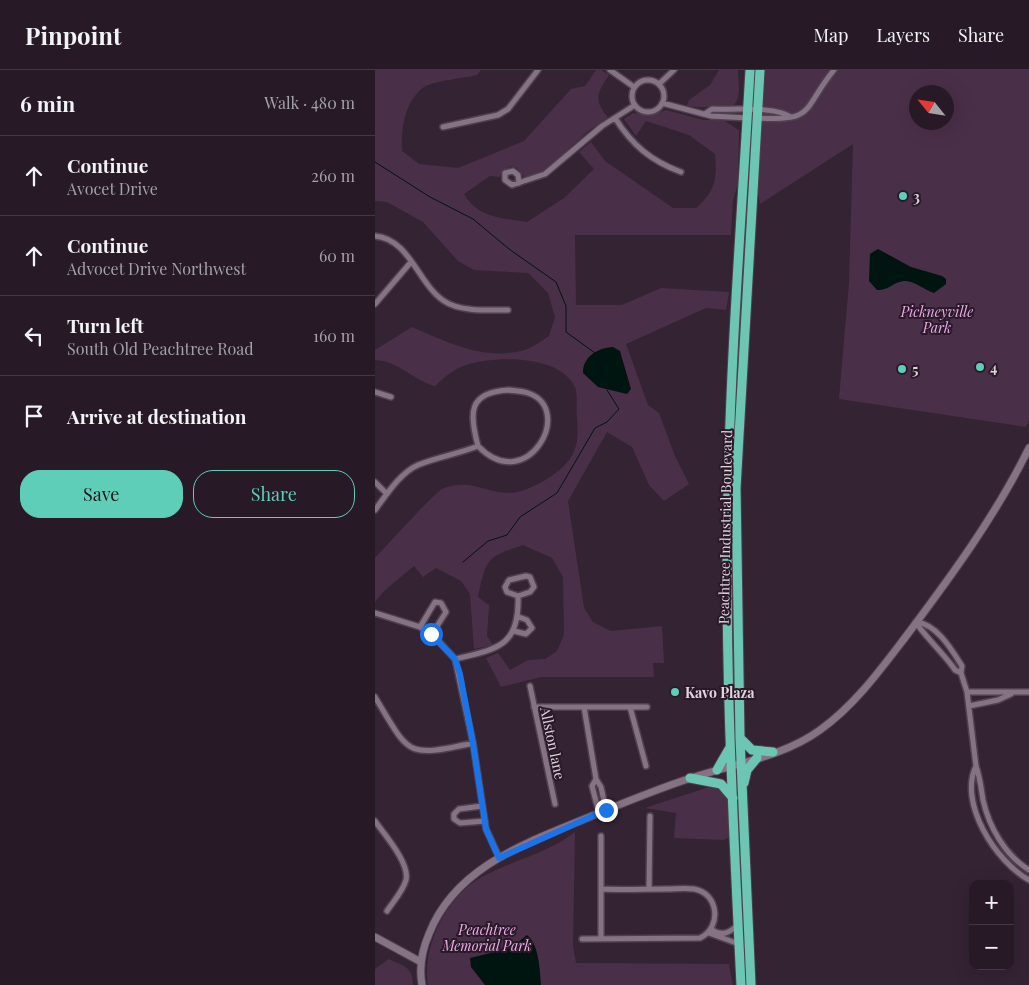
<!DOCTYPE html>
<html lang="en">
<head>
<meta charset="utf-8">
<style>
  :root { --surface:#271a26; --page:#2f232e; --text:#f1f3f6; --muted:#a4a1a7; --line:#433843; --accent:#5eceb8 }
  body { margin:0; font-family:"Playfair Display",serif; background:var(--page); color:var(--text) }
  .controls { position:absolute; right:15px; bottom:15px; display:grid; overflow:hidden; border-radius:10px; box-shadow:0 5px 20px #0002 }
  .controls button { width:45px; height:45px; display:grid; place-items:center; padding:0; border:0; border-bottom:1px solid var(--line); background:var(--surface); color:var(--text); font:25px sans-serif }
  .compass { position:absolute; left:534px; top:15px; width:45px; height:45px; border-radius:50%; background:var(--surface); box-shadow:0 5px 20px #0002; rotate:300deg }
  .stop { position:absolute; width:15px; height:15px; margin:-11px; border:4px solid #1a73e8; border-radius:50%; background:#fff }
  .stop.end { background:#1a73e8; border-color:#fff; box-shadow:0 1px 5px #0008 }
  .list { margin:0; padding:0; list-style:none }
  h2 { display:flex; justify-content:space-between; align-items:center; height:65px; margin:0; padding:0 20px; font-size:21px }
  h2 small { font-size:16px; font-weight:400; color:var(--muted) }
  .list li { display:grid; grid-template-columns:32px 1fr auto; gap:15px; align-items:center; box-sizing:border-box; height:80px; padding:0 20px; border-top:1px solid var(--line) }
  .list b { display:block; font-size:19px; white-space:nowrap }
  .list p { margin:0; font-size:16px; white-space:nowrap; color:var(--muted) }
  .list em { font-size:16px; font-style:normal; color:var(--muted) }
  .actions { display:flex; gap:10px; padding:15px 20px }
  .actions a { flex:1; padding:11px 0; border:1px solid var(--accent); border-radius:20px; text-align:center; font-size:18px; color:var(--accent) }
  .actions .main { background:var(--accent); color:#111 }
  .icon { flex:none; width:28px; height:28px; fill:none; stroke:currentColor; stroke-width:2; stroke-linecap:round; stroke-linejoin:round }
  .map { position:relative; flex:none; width:654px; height:915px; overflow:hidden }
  header { display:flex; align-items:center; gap:30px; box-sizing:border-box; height:70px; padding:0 25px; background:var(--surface); border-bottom:1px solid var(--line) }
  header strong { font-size:24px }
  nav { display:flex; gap:28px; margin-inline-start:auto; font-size:18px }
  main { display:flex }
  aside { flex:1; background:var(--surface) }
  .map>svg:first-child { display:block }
</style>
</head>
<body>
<header>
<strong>Pinpoint</strong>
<nav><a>Map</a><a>Layers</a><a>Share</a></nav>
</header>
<main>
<aside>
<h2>6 min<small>Walk · 480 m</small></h2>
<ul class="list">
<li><svg class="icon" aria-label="ahead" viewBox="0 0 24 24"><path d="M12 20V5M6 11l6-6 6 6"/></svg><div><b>Continue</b><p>Avocet Drive</p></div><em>260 m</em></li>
<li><svg class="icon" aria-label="ahead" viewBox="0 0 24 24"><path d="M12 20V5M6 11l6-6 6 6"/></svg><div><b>Continue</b><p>Advocet Drive Northwest</p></div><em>60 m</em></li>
<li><svg class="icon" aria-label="left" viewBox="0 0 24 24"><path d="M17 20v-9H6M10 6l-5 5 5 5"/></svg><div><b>Turn left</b><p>South Old Peachtree Road</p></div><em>160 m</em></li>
<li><svg class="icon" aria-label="arrive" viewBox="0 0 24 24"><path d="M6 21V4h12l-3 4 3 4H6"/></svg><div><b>Arrive at destination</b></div></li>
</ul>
<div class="actions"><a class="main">Save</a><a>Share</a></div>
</aside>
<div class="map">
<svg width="654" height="915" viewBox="0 0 654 915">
  <rect width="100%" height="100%" fill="#342333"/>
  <path fill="#4a2f49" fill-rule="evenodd" d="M 0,0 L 106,0 L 102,5 C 89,8 58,11 49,17 C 29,32 26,59 27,81 L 44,94 L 83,98 L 149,71 L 196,19 L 210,16 L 221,0 L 226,0 L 234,5 C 222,23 218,30 233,47 L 212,62 L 171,100 L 150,108 L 142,98 L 136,96 L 127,102 L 125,107 L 115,106 L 89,124 C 103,148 127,148 152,152 L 189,128 L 219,99 L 204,82 L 216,72 L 230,91 L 298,138 L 321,138 C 341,120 342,110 340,84 L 314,65 L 271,51 L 261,66 L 249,49 L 258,43 L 275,46 L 291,40 L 329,50 L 348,50 L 364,60 L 363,115 L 358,130 L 356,165 L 200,165 L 201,235 L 247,235 L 286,218 L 354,222 L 351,240 L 331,238 L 251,274 L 273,335 L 284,343 L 300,386 L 314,414 L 289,431 L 274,415 L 257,377 L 232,362 L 193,431 L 209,538 L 218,552 L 236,561 L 287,556 L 289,593 L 278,593 L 279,607 L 166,607 L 126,617 L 111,588 L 123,583 L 135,600 L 153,590 L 170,589 L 182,581 L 189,565 L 188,507 L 177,488 L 148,475 C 111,487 111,489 103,527 L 114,535 L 112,566 L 118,575 L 99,579 L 95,524 L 86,511 L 61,498 L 48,507 L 39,496 L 9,521 L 0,532 L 0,488 C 10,478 61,420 69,418 C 98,409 107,422 132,423 C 151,424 186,404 196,387 C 204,374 203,362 202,347 C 201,339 203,324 200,317 C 184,284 119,286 91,295 C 78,299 70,307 60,316 C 39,311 24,291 0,290 L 0,280 L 37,257 C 72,272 107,290 146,281 C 156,279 166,271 174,266 L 180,247 L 173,223 L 153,203 L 99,200 L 83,191 L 48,152 L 12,132 L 0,131 Z
    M 344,0 L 363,0 C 363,12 367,28 358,36 C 342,35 328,39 312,36 L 314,30 L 335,15 Z
    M 378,0 L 654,0 L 654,350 L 651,357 L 464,329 L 474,213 L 478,74 L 385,134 L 373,77 ZM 542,22 L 572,22 L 572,52 L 542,52 Z
    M 337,716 L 353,725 L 354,767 L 349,770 L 299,768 L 301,743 L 270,738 Z
    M 200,762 L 198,875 L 201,893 L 354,894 L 358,915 L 53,915 C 47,876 72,825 107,807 C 137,790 172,784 200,762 Z
    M 14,889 C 30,897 37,896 38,915 L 0,915 L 0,899 Z"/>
  <path fill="#001410" d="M 503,179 L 536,197 L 567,206 L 571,209 L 571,214 L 559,223 C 550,220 538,210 529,211 C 518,212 513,221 502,220 L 494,211 L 495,184 Z
    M 238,277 L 245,281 L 256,319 L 252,324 L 223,317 L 208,303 C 208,286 223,278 238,277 Z
    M 152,865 C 164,874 165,901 166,915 L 110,915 L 96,897 L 95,888 L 136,878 Z"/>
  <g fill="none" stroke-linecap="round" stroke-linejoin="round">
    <path stroke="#001410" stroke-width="1" d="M 0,92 L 55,127 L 98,149 L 134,179 L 181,212 L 191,236 L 191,262 L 220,283
      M 88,492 L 113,471 L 132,465 L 145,447 L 182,423 L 220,358 L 232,352 L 244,339 L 232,320"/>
    <defs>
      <path id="street" d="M 235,0 L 259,17
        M257 26a16 16 0 1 1 32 0a16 16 0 1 1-32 0Z
        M 284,14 L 299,0
        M 287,33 L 336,46 L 373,48
        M 331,43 L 337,39 C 357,40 400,36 416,47
        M 240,48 C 257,75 276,91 306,102
        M 382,48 C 441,52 427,39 459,0
        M 68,57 L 123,45 L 133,39 L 163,0
        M 144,113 L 143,105 L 138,101 L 130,103 L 130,110 L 137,115 L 170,104 L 227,56 L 260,35
        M 0,166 C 35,169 43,214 69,231 C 85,242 114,240 133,240
        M 0,234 L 36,192
        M 134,320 C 140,321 147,321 153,323 C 201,339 152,427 103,376 C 94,343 93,322 134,320 Z
        M 0,322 L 16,327
        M 0,412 L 12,424
        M 0,440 C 12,424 25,403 43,395 C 62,387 83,384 103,376
        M 151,506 L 155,507 L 159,517 L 155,522 L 143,526 L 132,522 L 130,517 L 134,510 Z
        M 0,543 L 45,557 L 57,564 L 80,589 L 98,673 L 111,759 L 124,787
        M 45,557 L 60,532 L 66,533 L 71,542 L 57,564
        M 139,561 L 151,564 L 157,558 L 152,550 L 144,547
        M 80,589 C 123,579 145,576 143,526
        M 586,603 L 580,600 C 573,588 543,559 541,552 C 562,554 577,580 587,596 L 586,603 L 592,622 L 601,696 C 605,707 606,718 608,730 C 614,757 630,785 654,800
        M 155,616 L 180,734
        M 592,622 L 654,622
        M 0,627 C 35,685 30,688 98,673
        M 594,636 L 623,630 L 636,624
        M 159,637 L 272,637
        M 209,637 L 221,709 L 226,717 L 231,740
        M 255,637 L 271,696
        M 601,696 C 583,733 621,792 654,810
        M 221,709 L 217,716 L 224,743
        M 107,736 L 84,739 L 79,744 L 79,749 L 85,753 L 110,751
        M 0,751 C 9,764 35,793 31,810 C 28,821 18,832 12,841
        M 274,819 L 275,746
        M 336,859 C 347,867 354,863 363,855
        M 334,863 L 364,874
        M 207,869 L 325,868 C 347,858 344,823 319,819 C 310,818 300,819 292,819 C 270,819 248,820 226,819
        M 226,869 L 226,766"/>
      <path id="secondary" d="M 0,867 L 46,892
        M 47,915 C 44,898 47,880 54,864 C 79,799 148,774 207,750 C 243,735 279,720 316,708 C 358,694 408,687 445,660 C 480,635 506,599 532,565 C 577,505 621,445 654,378"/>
      <path id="highway" d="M 365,668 L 377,680 L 398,682
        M 342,700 L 354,679
        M 315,708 L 346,714 L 358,728
        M 369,713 L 372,700 L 382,688
        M 366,915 C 358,750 349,584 353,418 C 356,279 367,139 375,0
        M 376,915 L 365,668 L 361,418 L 385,0"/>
    </defs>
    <use href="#street" stroke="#4e404d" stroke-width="8"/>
    <use href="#secondary" stroke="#4e404d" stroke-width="9"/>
    <use href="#highway" stroke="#4e404d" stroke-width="11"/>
    <use href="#street" stroke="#857284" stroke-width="5"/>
    <use href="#secondary" stroke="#857284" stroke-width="7"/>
    <use href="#highway" stroke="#6dc6b3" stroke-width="9"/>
  </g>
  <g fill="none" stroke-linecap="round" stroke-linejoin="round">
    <path stroke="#1a73e8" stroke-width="6" d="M 56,564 L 80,589 L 85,604 L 98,673 L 111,759 L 124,788 L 231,740"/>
  </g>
  <g fill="#5eceb8" stroke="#2a1a29" stroke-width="2">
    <circle cx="528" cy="126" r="5"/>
    <circle cx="605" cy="297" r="5"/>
    <circle cx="527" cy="299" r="5"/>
    <circle cx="300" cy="622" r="5"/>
  </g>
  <g text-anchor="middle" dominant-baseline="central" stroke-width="4" stroke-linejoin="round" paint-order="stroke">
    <g font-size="14" font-weight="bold" fill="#e0d5df" stroke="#2a1a29" text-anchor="start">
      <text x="538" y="126">3</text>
      <text x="615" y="297">4</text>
      <text x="537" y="299">5</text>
      <text x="310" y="622">Kavo Plaza</text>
    </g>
    <g font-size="14" font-style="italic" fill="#ebace8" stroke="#2a1a29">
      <text x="562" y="241">Pickneyville<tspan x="562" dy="16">Park</tspan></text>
      <text x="112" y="859">Peachtree<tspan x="112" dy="16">Memorial Park</tspan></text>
    </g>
    <g font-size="14" fill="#e0d5df" stroke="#2a1a29">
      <text transform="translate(350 457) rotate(-89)">Peachtree Industrial Boulevard</text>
      <text transform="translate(178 673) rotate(78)">Allston lane</text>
    </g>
  </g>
</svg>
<div class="controls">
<button>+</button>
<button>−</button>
</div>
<svg class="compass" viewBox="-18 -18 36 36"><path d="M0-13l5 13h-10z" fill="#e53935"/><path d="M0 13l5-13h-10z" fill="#a4a1a7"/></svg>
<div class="stop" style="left:56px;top:564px"></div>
<div class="stop end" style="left:231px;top:740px"></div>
</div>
</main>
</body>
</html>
